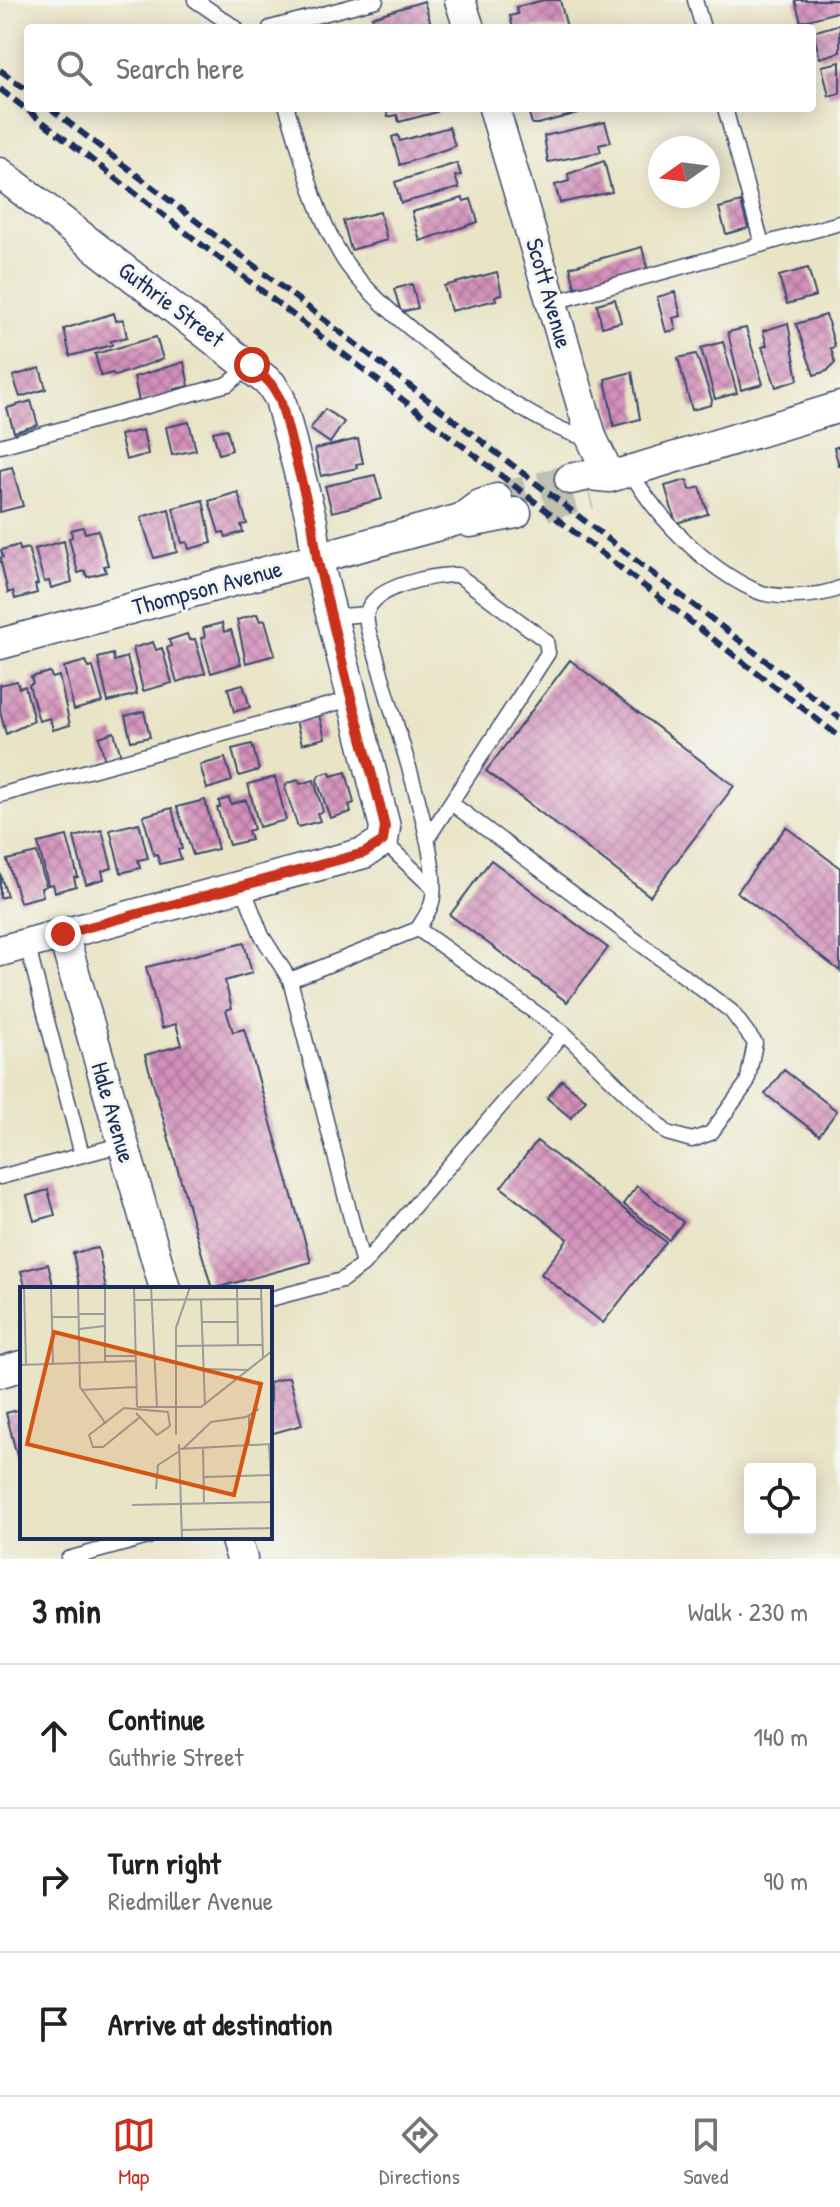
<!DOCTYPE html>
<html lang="en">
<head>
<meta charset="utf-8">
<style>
  :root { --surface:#fff; --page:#f6f6f6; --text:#202124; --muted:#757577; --line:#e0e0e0; --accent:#c8321e }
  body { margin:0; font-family:"Patrick Hand",sans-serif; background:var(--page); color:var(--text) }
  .controls { position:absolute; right:24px; bottom:24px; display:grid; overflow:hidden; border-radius:8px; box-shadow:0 4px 20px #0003 }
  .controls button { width:72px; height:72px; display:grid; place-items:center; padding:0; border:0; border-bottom:2px solid var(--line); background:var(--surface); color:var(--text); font:40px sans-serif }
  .compass { position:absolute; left:648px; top:136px; width:72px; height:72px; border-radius:50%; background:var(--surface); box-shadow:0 4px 20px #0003; rotate:256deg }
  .stop { position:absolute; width:24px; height:24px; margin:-18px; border:6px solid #c8321e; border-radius:50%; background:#fff }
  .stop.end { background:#c8321e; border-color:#fff; box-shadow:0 2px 8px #0008 }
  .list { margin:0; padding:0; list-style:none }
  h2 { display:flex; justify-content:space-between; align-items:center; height:104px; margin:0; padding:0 32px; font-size:34px }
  h2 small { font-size:26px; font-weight:400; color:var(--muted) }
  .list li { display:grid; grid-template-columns:52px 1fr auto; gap:24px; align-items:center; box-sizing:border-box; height:144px; padding:0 32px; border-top:2px solid var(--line) }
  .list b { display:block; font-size:30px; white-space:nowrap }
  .list p { margin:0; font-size:26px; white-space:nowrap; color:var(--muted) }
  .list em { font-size:26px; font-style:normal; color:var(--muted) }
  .icon { flex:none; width:44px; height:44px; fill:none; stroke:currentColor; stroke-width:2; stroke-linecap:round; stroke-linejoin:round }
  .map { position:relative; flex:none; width:840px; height:1559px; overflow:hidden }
  .search { position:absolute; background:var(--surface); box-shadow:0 4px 20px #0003; left:24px; right:24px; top:24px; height:88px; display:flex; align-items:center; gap:20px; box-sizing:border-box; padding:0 28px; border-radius:8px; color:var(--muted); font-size:30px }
  .sheet { height:536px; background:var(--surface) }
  nav { display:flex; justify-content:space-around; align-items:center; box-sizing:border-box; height:112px; border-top:2px solid var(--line); background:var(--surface); font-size:22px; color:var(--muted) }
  nav a { display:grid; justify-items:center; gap:4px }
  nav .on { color:var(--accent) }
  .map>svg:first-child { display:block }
</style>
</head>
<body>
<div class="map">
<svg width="840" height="1559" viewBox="0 0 840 1559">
  <defs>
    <pattern id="building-cross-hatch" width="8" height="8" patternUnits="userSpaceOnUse" patternTransform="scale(2)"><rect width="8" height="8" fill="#d38fb9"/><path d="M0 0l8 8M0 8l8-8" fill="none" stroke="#aa759a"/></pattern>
  </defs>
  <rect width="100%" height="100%" fill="#f6f6f2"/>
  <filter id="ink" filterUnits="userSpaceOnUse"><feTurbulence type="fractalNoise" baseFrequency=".0125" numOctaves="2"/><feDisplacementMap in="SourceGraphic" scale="16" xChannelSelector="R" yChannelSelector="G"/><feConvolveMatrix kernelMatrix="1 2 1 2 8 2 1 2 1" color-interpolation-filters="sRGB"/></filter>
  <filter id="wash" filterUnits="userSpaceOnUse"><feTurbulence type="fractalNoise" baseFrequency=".006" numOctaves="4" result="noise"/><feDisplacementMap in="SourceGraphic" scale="32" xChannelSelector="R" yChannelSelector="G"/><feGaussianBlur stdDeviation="1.8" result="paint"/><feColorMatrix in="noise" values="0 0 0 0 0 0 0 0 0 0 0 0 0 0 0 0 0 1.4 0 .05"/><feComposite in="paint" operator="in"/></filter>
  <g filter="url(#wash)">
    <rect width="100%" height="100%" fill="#e9e4c6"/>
    <g id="blocks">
      <path fill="url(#building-cross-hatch)" d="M 544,0 L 560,0 L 567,28 L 513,28 L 510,16 L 518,14 L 516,7 Z
        M 795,0 L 840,0 L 840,11 L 801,22 Z
        M 424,1 L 431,24 L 419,28 L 376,28 L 372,17 Z
        M 840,24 L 840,52 L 820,58 L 813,32 Z
        M 840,62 L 840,93 L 829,96 L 822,66 Z
        M 386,108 L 436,108 L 437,112 L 399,122 L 397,115 L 388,117 Z
        M 533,108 L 585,108 L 586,111 L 538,124 L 532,124 L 528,110 Z
        M 605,122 L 611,142 L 599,145 L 601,152 L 548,162 L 544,136 Z
        M 449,127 L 455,146 L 400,165 L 392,137 L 398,135 L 400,141 Z
        M 604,161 L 612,192 L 560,203 L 555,185 L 569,181 L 568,174 Z
        M 457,163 L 461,175 L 455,176 L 459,188 L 401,203 L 395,182 Z
        M 463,198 L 464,201 L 471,199 L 478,222 L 420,241 L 412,212 Z
        M 741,202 L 748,228 L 726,234 L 719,208 Z
        M 380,212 L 387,240 L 351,250 L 343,221 Z
        M 642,247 L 648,272 L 597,285 L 575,287 L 570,267 Z
        M 808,268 L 816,296 L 787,304 L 779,276 Z
        M 497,272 L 502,294 L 495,296 L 496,300 L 451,311 L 444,286 Z
        M 412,284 L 418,308 L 401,312 L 394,289 Z
        M 675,292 L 681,316 L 673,318 L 676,330 L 666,332 L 657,297 Z
        M 615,299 L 621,322 L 602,327 L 597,304 Z
        M 114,313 L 116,321 L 123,319 L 127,337 L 111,341 L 112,345 L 70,356 L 64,329 Z
        M 826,315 L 835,347 L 831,348 L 835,363 L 827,371 L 814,375 L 796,324 Z
        M 788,323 L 798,380 L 776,387 L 762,347 L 767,345 L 763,331 Z
        M 746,328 L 763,384 L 741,390 L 728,332 Z
        M 156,337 L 163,359 L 115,376 L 113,373 L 101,376 L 95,354 Z
        M 723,342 L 737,393 L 715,399 L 701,348 Z
        M 696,354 L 712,400 L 711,405 L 692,410 L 678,358 Z
        M 184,362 L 189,386 L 174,389 L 175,394 L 139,402 L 134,377 Z
        M 40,368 L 46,389 L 20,397 L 13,376 Z
        M 632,372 L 640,419 L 614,426 L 605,379 Z
        M 31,401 L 38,425 L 14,432 L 7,408 Z
        M 325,409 L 344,422 L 330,443 L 310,429 Z
        M 189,422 L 196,450 L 172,455 L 166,427 Z
        M 227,429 L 232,450 L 219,454 L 213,432 Z
        M 143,430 L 148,454 L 126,460 L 120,435 Z
        M 358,439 L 363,463 L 356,464 L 357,468 L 321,476 L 315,449 Z
        M 840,446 L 840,466 L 839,466 L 834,448 Z
        M 12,467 L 23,506 L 0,512 L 0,470 Z
        M 375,475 L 382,499 L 332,512 L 325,486 Z
        M 687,480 L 690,490 L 700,487 L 708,514 L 676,523 L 665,486 Z
        M 238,492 L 247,524 L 241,525 L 243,532 L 226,537 L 224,532 L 219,533 L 209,501 Z
        M 203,500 L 212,543 L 189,549 L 187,542 L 182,543 L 173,508 Z
        M 169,509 L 177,552 L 154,558 L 141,517 Z
        M 83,527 L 85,533 L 98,530 L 108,565 L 104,566 L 106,572 L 87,577 L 85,571 L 78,573 L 69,538 L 72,537 L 71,530 Z
        M 64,541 L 72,582 L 51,588 L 49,581 L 44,582 L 35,549 Z
        M 19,545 L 20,550 L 28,548 L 38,584 L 35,585 L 37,593 L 15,599 L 13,591 L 8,593 L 0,558 L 3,557 L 1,550 Z
        M 257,614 L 260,621 L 265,620 L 275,655 L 246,663 L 237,620 Z
        M 222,623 L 224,632 L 231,630 L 241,664 L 211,673 L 201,638 L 205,637 L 203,628 Z
        M 187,634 L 189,640 L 195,639 L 205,673 L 177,682 L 167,648 L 171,646 L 169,640 Z
        M 153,642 L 156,650 L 162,648 L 172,683 L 143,691 L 133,648 Z
        M 113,654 L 114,661 L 127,657 L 137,694 L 108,702 L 98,658 Z
        M 570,660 L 734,786 L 650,896 L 486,771 Z
        M 86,661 L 89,668 L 93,667 L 103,702 L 74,710 L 64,667 Z
        M 50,672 L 52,678 L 59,676 L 70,725 L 53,730 L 50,718 L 39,721 L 29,685 L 33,683 L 31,677 Z
        M 17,681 L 19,688 L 25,686 L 34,721 L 6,734 L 0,711 L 0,685 Z
        M 243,684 L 250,707 L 234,712 L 228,688 Z
        M 144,711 L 150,737 L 131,741 L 125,716 Z
        M 319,715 L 325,738 L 302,744 L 296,721 Z
        M 114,732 L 121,756 L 105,761 L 99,737 Z
        M 252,744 L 259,770 L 239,776 L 232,749 Z
        M 225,758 L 232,781 L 207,789 L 200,765 Z
        M 330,772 L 331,776 L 346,772 L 354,803 L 349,805 L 351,812 L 330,818 L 317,780 L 319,775 Z
        M 275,777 L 286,820 L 259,827 L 248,784 Z
        M 299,780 L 300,784 L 314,780 L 323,812 L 317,813 L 320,821 L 298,827 L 285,788 L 287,783 Z
        M 229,798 L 231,804 L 246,800 L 254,829 L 248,831 L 251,840 L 229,845 L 217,808 L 220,807 L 219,801 Z
        M 205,800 L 218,849 L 193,855 L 177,807 Z
        M 172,808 L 182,849 L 178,850 L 181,859 L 160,864 L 157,854 L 154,855 L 143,816 Z
        M 139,823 L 148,858 L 138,860 L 140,868 L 121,873 L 110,830 Z
        M 786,827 L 840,868 L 840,971 L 737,892 Z
        M 102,830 L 112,868 L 102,871 L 104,879 L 86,884 L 74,837 Z
        M 67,836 L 78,877 L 74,878 L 76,886 L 55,892 L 53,884 L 48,885 L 38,843 Z
        M 37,853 L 46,886 L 41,888 L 43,896 L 20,902 L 7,860 Z
        M 491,860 L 608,948 L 567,1002 L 450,915 Z
        M 0,873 L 7,896 L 0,898 Z
        M 244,943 L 252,973 L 225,981 L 232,1008 L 226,1010 L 233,1032 L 244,1029 L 311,1262 L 212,1289 L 145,1055 L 182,1045 L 176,1024 L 162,1028 L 146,967 Z
        M 784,1070 L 837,1111 L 819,1135 L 765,1094 Z
        M 562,1080 L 586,1100 L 571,1118 L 547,1098 Z
        M 537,1141 L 666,1242 L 603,1323 L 541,1274 L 568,1239 L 501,1187 Z
        M 637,1186 L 683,1222 L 669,1240 L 623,1204 Z
        M 48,1190 L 55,1215 L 34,1221 L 27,1196 Z
        M 98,1248 L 106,1289 L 80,1289 L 73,1253 Z
        M 48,1264 L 54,1289 L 26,1289 L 21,1271 Z
        M 289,1377 L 302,1425 L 270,1434 L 270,1382 Z
        M 22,1409 L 22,1455 L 17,1456 L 6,1413 Z"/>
    </g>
  </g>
  <g filter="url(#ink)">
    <use href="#blocks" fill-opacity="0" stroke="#3a4a6e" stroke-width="2"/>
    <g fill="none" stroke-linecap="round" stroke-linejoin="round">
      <path stroke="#c0c0b1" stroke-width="30" stroke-dasharray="30 15" stroke-linecap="butt" d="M 497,499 L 570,479
        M 545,506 L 590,494"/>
      <defs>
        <path id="service" d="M 195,0 L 236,28
          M 695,0 L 703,28
          M 270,28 L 376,0
          M 287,108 C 303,159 314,211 342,257 C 374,311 530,429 591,439
          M 725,108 L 762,244
          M 554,302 L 840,223
          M 0,446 L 228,384 L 251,366
          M 630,471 C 657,518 705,567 754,590 C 775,600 819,597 840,588
          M 331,617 L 366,614
          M 0,795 L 351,699
          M 383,841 L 432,887
          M 242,885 L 262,936 L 290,980 L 363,1265
          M 418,929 L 564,1033 L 667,1133 L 692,1140 L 711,1133 L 747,1083 L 755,1043 L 731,1011 L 451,803
          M 27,944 L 82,1155
          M 290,980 L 418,929 C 422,921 430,911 432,902 C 443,858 392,717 379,666 C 376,651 364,627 367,613 C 372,586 436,574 458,575 L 546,641 L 548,653 L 427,839
          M 0,1177 L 124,1144
          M 270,1299 L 342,1280 L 363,1265 L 564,1033
          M 68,1559 L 148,1537"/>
        <path id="minor" d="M 460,0 L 469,28
          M 494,108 L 592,439 L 610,477
          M 0,173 L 271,384 L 280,399 L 312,522 L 317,558 L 385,827 L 383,841 L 364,853 L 0,951
          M 570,479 L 589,475 L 610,477 L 840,407
          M 470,522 L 516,513
          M 0,644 L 461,519 L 480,505 L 497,499
          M 63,934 L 165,1289
          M 0,1372 L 22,1366
          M 235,1537 L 242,1559"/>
      </defs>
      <use href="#service" stroke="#3a4a6e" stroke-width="17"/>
      <use href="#minor" stroke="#3a4a6e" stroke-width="33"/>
      <use href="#service" stroke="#fff" stroke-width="14"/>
      <use href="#minor" stroke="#fff" stroke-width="30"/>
      <path stroke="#1b2f5e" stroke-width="6" stroke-dasharray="12 6" stroke-linecap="butt" d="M 0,70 L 28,91
        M 0,89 L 840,737
        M 50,108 L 840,718"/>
    </g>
  </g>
  <g fill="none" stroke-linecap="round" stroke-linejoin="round" filter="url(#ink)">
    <path stroke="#c8321e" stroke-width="10" d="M 63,934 L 364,853 L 383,841 L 385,827 L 380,805 L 348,686 L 317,558 L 312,522 L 280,399 L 271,384 L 252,365"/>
  </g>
  <g text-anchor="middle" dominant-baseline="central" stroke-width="6" stroke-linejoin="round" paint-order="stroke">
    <g font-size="24" fill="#1b2f5e" stroke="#f6f6f2">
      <text transform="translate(550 293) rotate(74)">Scott Avenue</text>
      <text transform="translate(172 304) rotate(37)">Guthrie Street</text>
      <text transform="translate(207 587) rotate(-15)">Thompson Avenue</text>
      <text transform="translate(114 1112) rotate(74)">Hale Avenue</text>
    </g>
  </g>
  <g transform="translate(20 1287)">
    <rect width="252" height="252" fill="#e9e4c6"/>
    <path fill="none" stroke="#979c9c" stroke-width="2" d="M 4,0 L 6,78M 31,0 L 33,77M 58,0 L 60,100 L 86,137M 85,0 L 85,27M 114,0 L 117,120M 131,0 L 137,120M 217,0 L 218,58M 241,0 L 243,71M 181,12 L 185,118M 114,13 L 241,12M 59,27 L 85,27 L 85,75M 32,30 L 59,30M 181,35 L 218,35M 59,42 L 85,39M 155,59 L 242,58M 85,69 L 115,69M 0,78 L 115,74M 182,82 L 228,83M 61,103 L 116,100M 117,120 L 181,120 L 252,64M 104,121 L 69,148 L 73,160 L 83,160 L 120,130M 104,121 L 148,125 L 150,139 L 137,148 L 116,126M 229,128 L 229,158M 156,148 L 156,41 L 170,0M 159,157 L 162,252M 249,157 L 252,216M 183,160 L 184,217M 164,161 L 191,135 L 226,130 L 239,122M 158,162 L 252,157M 184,190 L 252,188M 136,202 L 138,178 L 158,165M 112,218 L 252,215M 162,243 L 252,241"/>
    <path fill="#d45514" fill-opacity="0.15" stroke="#d45514" stroke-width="4" d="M 34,45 L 241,97 L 214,208 L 7,157 Z"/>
    <rect width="252" height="252" fill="none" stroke="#1b2f5e" stroke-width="4"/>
  </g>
</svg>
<div class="controls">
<button><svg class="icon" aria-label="locate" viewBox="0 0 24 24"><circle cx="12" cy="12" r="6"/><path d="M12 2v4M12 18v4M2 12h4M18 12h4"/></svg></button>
</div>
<svg class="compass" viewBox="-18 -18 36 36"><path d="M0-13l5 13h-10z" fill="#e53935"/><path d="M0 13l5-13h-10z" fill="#757577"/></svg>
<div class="stop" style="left:252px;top:365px"></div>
<div class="stop end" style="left:63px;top:934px"></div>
<div class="search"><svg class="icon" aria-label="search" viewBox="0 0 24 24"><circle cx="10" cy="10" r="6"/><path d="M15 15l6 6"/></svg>Search here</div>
</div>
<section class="sheet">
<h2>3 min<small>Walk · 230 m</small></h2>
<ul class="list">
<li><svg class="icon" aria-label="ahead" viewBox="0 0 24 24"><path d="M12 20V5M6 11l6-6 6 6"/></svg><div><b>Continue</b><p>Guthrie Street</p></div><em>140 m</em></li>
<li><svg class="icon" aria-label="right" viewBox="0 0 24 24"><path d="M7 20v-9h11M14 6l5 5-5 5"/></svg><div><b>Turn right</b><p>Riedmiller Avenue</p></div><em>90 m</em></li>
<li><svg class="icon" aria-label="arrive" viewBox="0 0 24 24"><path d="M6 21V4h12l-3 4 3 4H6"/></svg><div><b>Arrive at destination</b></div></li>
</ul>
</section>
<nav>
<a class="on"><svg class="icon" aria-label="map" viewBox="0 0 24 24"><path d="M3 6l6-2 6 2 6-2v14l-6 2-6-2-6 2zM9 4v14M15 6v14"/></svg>Map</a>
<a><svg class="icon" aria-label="directions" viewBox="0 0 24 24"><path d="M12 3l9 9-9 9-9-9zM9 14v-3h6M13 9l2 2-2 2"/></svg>Directions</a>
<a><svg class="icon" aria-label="saved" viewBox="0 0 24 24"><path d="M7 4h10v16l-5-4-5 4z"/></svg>Saved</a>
</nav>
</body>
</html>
